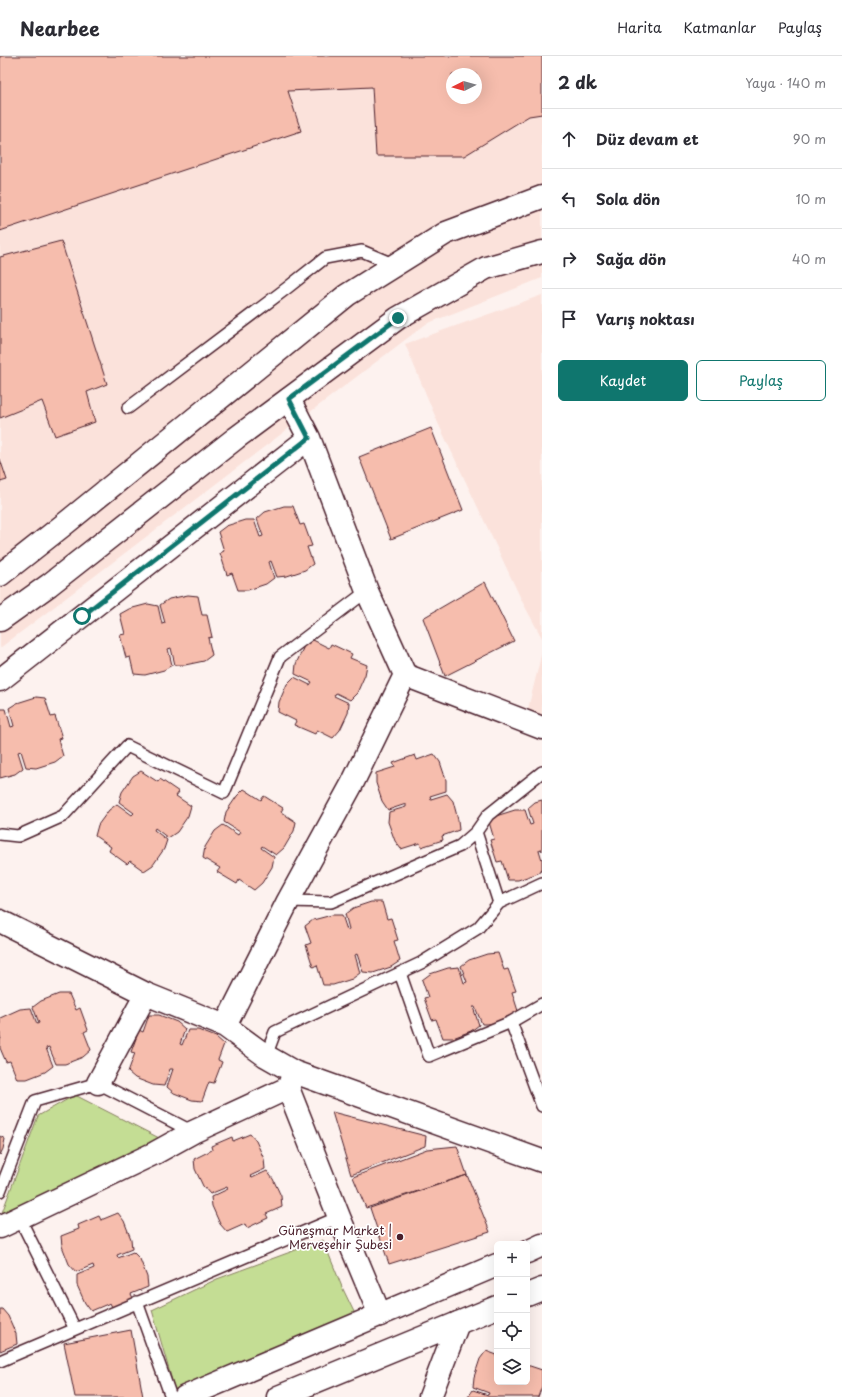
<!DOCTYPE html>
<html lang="tr">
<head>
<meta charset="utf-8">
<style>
  :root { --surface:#fff; --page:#f7f7f7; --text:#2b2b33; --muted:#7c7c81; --line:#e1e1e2; --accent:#0f766e }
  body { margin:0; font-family:"Playpen Sans",sans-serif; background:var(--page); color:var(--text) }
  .controls { position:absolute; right:12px; bottom:12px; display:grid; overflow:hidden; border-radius:6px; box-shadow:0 4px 16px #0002 }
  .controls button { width:36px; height:36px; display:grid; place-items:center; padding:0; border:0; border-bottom:1px solid var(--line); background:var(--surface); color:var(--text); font:20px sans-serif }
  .compass { position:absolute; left:446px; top:12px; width:36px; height:36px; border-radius:50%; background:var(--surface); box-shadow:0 4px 16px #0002; rotate:265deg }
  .stop { position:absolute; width:12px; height:12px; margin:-9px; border:3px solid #0f766e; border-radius:50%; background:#fff }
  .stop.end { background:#0f766e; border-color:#fff; box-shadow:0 1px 4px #0008 }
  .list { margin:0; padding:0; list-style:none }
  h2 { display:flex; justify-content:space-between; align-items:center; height:52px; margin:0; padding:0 16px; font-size:17px }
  h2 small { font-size:13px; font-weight:400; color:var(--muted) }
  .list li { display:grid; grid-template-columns:26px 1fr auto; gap:12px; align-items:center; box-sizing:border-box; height:60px; padding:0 16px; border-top:1px solid var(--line) }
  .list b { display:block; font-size:15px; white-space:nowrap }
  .list em { font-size:13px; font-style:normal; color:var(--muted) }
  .actions { display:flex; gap:8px; padding:12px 16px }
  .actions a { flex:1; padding:9px 0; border:1px solid var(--accent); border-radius:6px; text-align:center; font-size:14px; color:var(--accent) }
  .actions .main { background:var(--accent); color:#fff }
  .icon { flex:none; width:22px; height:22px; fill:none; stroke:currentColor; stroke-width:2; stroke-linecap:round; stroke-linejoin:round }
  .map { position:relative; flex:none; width:542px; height:1341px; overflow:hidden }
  header { display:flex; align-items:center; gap:24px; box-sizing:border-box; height:56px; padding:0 20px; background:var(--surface); border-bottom:1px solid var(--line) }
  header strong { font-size:19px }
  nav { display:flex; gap:22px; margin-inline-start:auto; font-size:14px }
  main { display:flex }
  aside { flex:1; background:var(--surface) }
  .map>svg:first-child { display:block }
</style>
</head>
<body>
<header>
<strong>Nearbee</strong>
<nav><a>Harita</a><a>Katmanlar</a><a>Paylaş</a></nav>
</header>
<main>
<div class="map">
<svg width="542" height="1341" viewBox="0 0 542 1341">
  <rect width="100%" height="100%" fill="#fdf2ef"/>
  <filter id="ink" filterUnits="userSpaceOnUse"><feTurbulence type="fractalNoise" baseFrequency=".025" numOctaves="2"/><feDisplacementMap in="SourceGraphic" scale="8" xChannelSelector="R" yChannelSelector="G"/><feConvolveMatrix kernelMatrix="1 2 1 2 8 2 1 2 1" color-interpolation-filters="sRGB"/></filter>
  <g filter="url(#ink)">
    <path fill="#fbe2db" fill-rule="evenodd" d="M 0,0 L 542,0 L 542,222 L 426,268 L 0,592 ZM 452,18 L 476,18 L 476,42 L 452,42 Z
      M 542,239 L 542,582 L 523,547 L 438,367 L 405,288 Z
      M 542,596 L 542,665 L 526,661 Z"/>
    <path fill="#c4dd94" stroke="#877e60" d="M 75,1039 L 163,1084 L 0,1162 L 38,1060 Z
      M 323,1184 L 342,1231 L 355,1258 L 268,1299 L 175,1335 L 152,1254 L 217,1223 Z"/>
    <path fill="#f6bdad" stroke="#4a1f2b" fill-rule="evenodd" d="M 0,0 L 542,0 L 542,58 L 529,60 L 464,100 L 376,100 L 372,31 L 288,35 L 301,75 L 0,175 ZM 452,18 L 476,18 L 476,42 L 452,42 Z
      M 61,185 L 107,328 L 87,336 L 95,366 L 55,380 L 42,345 L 0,362 L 0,201 Z
      M 431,372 L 463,454 L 391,483 L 359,401 Z
      M 0,403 L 7,424 L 0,426 Z
      M 284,450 L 293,450 L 300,469 L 304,468 L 312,490 L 307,491 L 313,508 L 305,514 L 287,520 L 277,521 L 271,505 L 269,506 L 274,522 L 266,528 L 248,534 L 238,534 L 232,517 L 227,519 L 220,497 L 224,495 L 218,476 L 226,470 L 245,464 L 254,464 L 260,481 L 263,480 L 257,463 L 265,456 Z
      M 485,526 L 514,585 L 445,620 L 423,562 Z
      M 188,539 L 198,540 L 202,559 L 207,559 L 212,581 L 208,582 L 212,599 L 204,605 L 185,609 L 175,609 L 171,592 L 168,593 L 172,609 L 164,614 L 145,619 L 134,618 L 130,601 L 126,602 L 120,579 L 125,578 L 120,558 L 129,553 L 148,548 L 158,550 L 162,568 L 165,567 L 160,549 L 169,543 Z
      M 311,583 L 329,592 L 331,588 L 352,598 L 350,602 L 367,609 L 365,619 L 357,637 L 350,644 L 336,637 L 334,640 L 349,647 L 348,657 L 340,674 L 333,682 L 317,674 L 315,678 L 294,669 L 296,665 L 278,656 L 279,646 L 287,628 L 294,621 L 310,629 L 312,626 L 295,618 L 296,608 L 304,590 Z
      M 36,641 L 45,642 L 51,661 L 55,660 L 62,682 L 58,683 L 63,700 L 55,706 L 36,712 L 26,711 L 21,695 L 18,696 L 23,712 L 15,718 L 0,722 L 0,653 L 6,653 L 11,671 L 14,670 L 9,652 L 17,647 Z
      M 434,698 L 440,706 L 446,724 L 446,735 L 430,740 L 431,743 L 447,738 L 453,745 L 458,764 L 459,774 L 442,780 L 443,784 L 421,791 L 420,787 L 401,793 L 395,785 L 388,766 L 389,756 L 406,751 L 406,748 L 388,754 L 382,745 L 376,727 L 376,717 L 395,711 L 393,707 L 415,699 L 417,704 Z
      M 141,715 L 158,726 L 160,723 L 179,736 L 176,740 L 191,750 L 188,760 L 177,776 L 168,782 L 155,772 L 154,774 L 167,784 L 164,793 L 153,809 L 144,815 L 130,805 L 127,808 L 109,795 L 111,791 L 95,780 L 98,769 L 109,754 L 117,748 L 132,759 L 134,757 L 119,746 L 122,736 L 133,720 Z
      M 244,733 L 261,744 L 264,740 L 283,752 L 281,756 L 296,766 L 294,775 L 284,792 L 276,799 L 262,790 L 261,792 L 274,801 L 272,811 L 262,827 L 254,834 L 239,824 L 237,828 L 217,816 L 220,812 L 203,802 L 205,791 L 215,775 L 223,769 L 238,779 L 240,776 L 224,766 L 226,756 L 237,740 Z
      M 542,744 L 542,795 L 541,793 L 539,794 L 542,804 L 542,813 L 536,818 L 518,824 L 508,824 L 502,805 L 497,806 L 490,784 L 494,783 L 489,766 L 496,760 L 515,754 L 525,754 L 530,769 L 533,768 L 528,752 L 535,746 Z
      M 371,846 L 382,846 L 387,863 L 391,862 L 398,884 L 394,885 L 400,905 L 391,911 L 373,917 L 363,916 L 357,898 L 355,899 L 360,917 L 352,923 L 333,929 L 323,929 L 317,909 L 313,911 L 306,889 L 311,887 L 305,870 L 313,864 L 332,859 L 342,859 L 347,874 L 349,873 L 345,858 L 353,852 Z
      M 498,897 L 504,914 L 508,913 L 516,935 L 512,936 L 518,955 L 510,962 L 492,968 L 482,968 L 475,951 L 473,951 L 479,969 L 471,975 L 453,982 L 443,982 L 436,963 L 432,964 L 424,942 L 428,941 L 422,924 L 430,918 L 448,912 L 459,911 L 464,927 L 467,926 L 461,910 L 469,904 L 487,898 Z
      M 59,938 L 69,938 L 76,954 L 80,952 L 88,974 L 84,976 L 91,994 L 83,1001 L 65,1008 L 56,1008 L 49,991 L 46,992 L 53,1010 L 45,1016 L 27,1023 L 17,1023 L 10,1005 L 6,1006 L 0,992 L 0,984 L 1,983 L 0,980 L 0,962 L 20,953 L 31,952 L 37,968 L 39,967 L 33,951 L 41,945 Z
      M 149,959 L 159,959 L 177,966 L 185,973 L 180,988 L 182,989 L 188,974 L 198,974 L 216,981 L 224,988 L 218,1004 L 222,1006 L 214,1027 L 209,1026 L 202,1045 L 192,1044 L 174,1037 L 167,1031 L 173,1013 L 170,1013 L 164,1030 L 153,1029 L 135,1022 L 128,1016 L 135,997 L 131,996 L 139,974 L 143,976 Z
      M 332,1056 L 426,1080 L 425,1090 L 351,1119 Z
      M 250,1078 L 256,1085 L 264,1103 L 265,1113 L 250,1120 L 252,1122 L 267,1115 L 273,1123 L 281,1140 L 282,1151 L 266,1158 L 268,1162 L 247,1172 L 245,1168 L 227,1176 L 220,1168 L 212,1150 L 211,1141 L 228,1133 L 227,1131 L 210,1138 L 203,1130 L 195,1113 L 194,1103 L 212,1094 L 211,1090 L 232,1081 L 233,1085 Z
      M 0,1080 L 5,1083 L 3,1093 L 0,1099 Z
      M 457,1090 L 467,1119 L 366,1152 L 353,1121 L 427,1093 Z
      M 467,1119 L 490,1176 L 389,1208 L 370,1152 Z
      M 118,1157 L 124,1165 L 131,1183 L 132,1193 L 117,1199 L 118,1202 L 133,1196 L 140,1203 L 147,1221 L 148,1231 L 131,1238 L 133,1242 L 112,1251 L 110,1247 L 91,1255 L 85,1247 L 77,1229 L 77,1219 L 94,1212 L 93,1209 L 76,1216 L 69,1208 L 62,1190 L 61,1180 L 79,1173 L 78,1169 L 99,1160 L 101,1164 Z
      M 0,1253 L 2,1253 L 8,1260 L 16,1278 L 17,1288 L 0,1295 Z
      M 131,1274 L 143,1341 L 75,1341 L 64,1287 Z
      M 486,1295 L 497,1299 L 497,1326 L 527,1326 L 527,1309 L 542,1314 L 542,1330 L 538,1341 L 468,1341 L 473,1334 L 488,1339 L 489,1337 L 473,1331 L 474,1321 L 480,1303 Z"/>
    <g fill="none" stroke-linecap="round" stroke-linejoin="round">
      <defs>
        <path id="lane" d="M 128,352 L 287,232 L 325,202 L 362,195 L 395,209
          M 0,778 L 18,780 L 63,760 L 127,690 L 224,737 L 280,601 L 367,535
          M 288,845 L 331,846 L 460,790 L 476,776
          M 499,847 L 476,776 L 488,759 L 542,716
          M 400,917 L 429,1000 L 511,966 L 542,948
          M 511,966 L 542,1050
          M 266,1000 L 275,976 L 421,907 L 478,872 L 499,847 L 542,827
          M 0,1135 L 35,1045 L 98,1027 L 193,1076
          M 19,1161 L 75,1273
          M 137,1246 L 171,1341
          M 0,1305 L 339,1161"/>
        <path id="street" d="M 289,343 L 309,382 L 367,535 L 405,619 L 542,672
          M 0,624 L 309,382
          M 0,865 L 146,938 L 225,970 L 266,1000 L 294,1016 L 542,1105
          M 225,970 L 288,845 L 352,728 L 405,619
          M 98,1027 L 146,938
          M 288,1032 L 339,1161 L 380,1259
          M 0,1171 L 155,1097 L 193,1076 L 288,1032 L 294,1016
          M 430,1341 L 458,1267"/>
        <path id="secondary" d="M 0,519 L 66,467 L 347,239 L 446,177 L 542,141
          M 0,564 L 49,529 L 236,382 L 398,262 L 486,212 L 542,196
          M 527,1196 L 542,1189
          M 527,1239 L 542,1233
          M 185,1341 L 497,1209
          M 278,1341 L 497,1251"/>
      </defs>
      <use href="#lane" stroke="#4a1f2b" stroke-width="14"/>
      <use href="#street" stroke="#4a1f2b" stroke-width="25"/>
      <use href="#secondary" stroke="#4a1f2b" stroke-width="25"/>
      <use href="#lane" stroke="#fff" stroke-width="11"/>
      <use href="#street" stroke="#fff" stroke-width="22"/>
      <use href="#secondary" stroke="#fff" stroke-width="22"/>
    </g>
  </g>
  <g fill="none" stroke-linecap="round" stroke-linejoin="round" filter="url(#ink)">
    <path stroke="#0f766e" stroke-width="5" d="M 82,560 L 309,382 L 289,343 L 398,262"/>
  </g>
  <circle fill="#4a1f2b" stroke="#fff" stroke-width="1.5" cx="400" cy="1181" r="4"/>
  <g text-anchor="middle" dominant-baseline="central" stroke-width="3.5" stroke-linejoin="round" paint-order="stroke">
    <g font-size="12" fill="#4a1f2b" stroke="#fff" text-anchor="end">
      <text x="392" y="1174">Güneşmar Market |<tspan x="392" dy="14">Merveşehir Şubesi</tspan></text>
    </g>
  </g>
</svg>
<div class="controls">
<button>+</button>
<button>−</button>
<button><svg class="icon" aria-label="locate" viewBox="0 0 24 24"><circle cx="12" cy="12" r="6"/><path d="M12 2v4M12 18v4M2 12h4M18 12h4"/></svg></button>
<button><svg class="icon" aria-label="layers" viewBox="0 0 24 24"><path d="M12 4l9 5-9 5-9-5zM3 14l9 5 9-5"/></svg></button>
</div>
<svg class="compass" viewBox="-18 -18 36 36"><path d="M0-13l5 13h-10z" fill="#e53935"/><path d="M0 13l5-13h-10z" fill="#7c7c81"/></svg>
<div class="stop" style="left:82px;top:560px"></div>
<div class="stop end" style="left:398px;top:262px"></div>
</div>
<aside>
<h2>2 dk<small>Yaya · 140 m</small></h2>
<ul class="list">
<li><svg class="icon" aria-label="ahead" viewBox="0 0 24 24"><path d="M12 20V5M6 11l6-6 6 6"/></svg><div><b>Düz devam et</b></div><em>90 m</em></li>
<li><svg class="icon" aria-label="left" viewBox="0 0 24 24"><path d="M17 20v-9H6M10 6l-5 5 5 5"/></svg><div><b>Sola dön</b></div><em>10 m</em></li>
<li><svg class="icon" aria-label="right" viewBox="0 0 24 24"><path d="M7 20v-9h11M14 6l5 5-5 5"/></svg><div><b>Sağa dön</b></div><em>40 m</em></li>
<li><svg class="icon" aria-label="arrive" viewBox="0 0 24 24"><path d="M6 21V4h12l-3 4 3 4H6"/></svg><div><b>Varış noktası</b></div></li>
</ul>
<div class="actions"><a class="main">Kaydet</a><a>Paylaş</a></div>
</aside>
</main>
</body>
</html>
